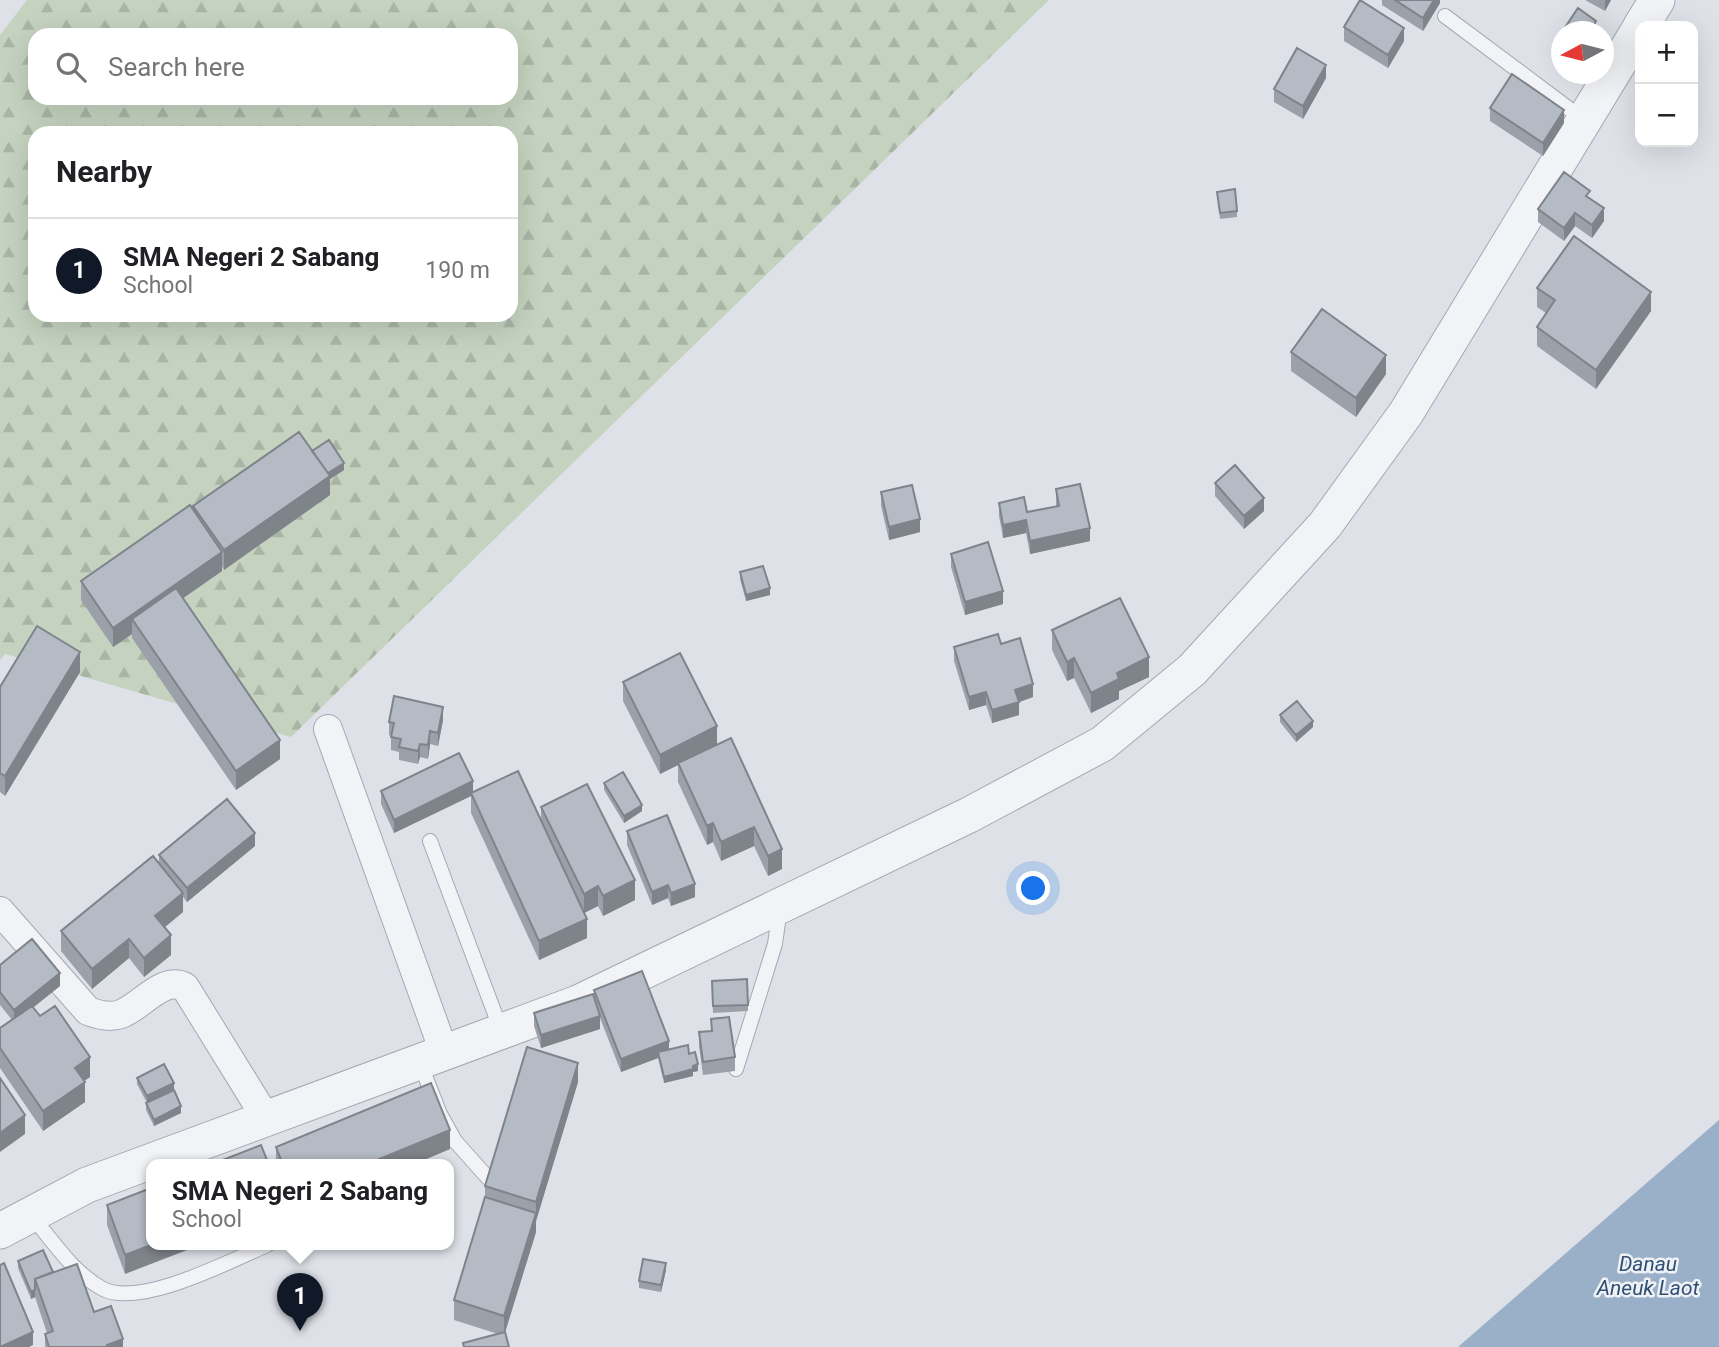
<!DOCTYPE html>
<html lang="en">
<head>
<meta charset="utf-8">
<style>
  :root { --surface:#fff; --page:#f6f6f6; --text:#202124; --muted:#757577; --line:#e0e0e0; --accent:#111827 }
  body { margin:0; font-family:Roboto,sans-serif; background:var(--page); color:var(--text) }
  .controls { position:absolute; right:21px; top:21px; display:grid; overflow:hidden; border-radius:14px; box-shadow:0 7px 28px #0002 }
  .controls button { width:63px; height:63px; display:grid; place-items:center; padding:0; border:0; border-bottom:2px solid var(--line); background:var(--surface); color:var(--text); font:35px sans-serif }
  .compass { position:absolute; left:1551px; top:21px; width:63px; height:63px; border-radius:50%; background:var(--surface); box-shadow:0 7px 28px #0002; rotate:263deg }
  .you { position:absolute; left:1034px; top:889px; width:24px; height:24px; margin:-18px; border:5px solid #fff; border-radius:50%; background:#1a73e8; box-shadow:0 0 0 10px #1a73e833 }
  .badge { display:grid; place-items:center; width:46px; height:46px; border-radius:50%; background:var(--accent); color:#fff; font-size:23px; font-weight:700 }
  .pin { position:absolute; translate:-50% -58px; filter:drop-shadow(0 2px 4px #0008) }
  .pin::after { content:''; position:absolute; top:37px; width:24px; height:21px; background:inherit; clip-path:polygon(0 0,100% 0,50% 100%) }
  .popup { position:absolute; left:146px; top:1159px; width:308px; height:91px; box-sizing:border-box; display:grid; place-content:center; border-radius:14px; background:var(--surface); filter:drop-shadow(0 2px 5px #0005); font-size:23px; white-space:nowrap; color:var(--muted) }
  .popup b { font-size:26px; color:var(--text) }
  .popup::after { content:''; position:absolute; left:50%; top:100%; margin-left:-14px; border:14px solid transparent; border-top-color:var(--surface) }
  .list { margin:0; padding:0; list-style:none }
  h2 { display:flex; justify-content:space-between; align-items:center; height:91px; margin:0; padding:0 28px; font-size:30px }
  h2 small { font-size:23px; font-weight:400; color:var(--muted) }
  .list li { display:grid; grid-template-columns:46px 1fr auto; gap:21px; align-items:center; box-sizing:border-box; height:105px; padding:0 28px; border-top:2px solid var(--line) }
  .list b { display:block; font-size:26px; white-space:nowrap }
  .list p { margin:0; font-size:23px; white-space:nowrap; color:var(--muted) }
  .list em { font-size:23px; font-style:normal; color:var(--muted) }
  .icon { flex:none; width:38px; height:38px; fill:none; stroke:currentColor; stroke-width:2; stroke-linecap:round; stroke-linejoin:round }
  .map { position:relative; flex:none; width:1719px; height:1347px; overflow:hidden }
  .search { position:absolute; background:var(--surface); box-shadow:0 7px 28px #0002; left:28px; top:28px; width:490px; height:77px; display:flex; align-items:center; gap:18px; box-sizing:border-box; padding:0 24px; border-radius:21px; color:var(--muted); font-size:26px }
  .panel { position:absolute; background:var(--surface); box-shadow:0 7px 28px #0002; left:28px; top:126px; width:490px; height:196px; border-radius:21px }
  .map>svg:first-child { display:block }
</style>
</head>
<body>
<div class="map">
<svg width="1719" height="1347" viewBox="0 0 1719 1347">
  <defs>
    <pattern id="forest-firs" width="22" height="20" patternUnits="userSpaceOnUse" patternTransform="scale(1.75)"><rect width="22" height="20" fill="#c4d2bf"/><path d="M5 1l3.5 6h-7zM16 11l3.5 6h-7z" fill="#a8b5a5"/></pattern>
  </defs>
  <rect width="100%" height="100%" fill="#dee2e8"/>
  <path fill="url(#forest-firs)" fill-rule="evenodd" d="M 27,0 L 1049,0 L 291,737 L 5,654 L 0,660 L 0,35 ZM 35,35 L 511,35 L 511,98 L 35,98 ZM 35,133 L 511,133 L 511,315 L 35,315 Z"/>
  <path fill="#99b0c8" d="M 1719,1120 L 1719,1347 L 1458,1347 Z"/>
  <g fill="none" stroke-linecap="round" stroke-linejoin="round">
    <defs>
      <path id="service" d="M 1445,16 L 1584,120
        M 430,841 L 501,1030
        M 420,1063 L 440,1114 L 455,1141 L 488,1178
        M 736,1069 L 775,944 L 780,908
        M 31,1215 C 52,1240 73,1273 103,1289 C 140,1308 230,1261 267,1245"/>
      <path id="minor" d="M 328,729 L 444,1052
        M 0,911 L 88,1011 C 99,1015 110,1018 121,1014 C 141,1007 163,975 185,987 L 266,1118"/>
      <path id="tertiary" d="M 1641,26 L 1657,0
        M 0,1231 L 87,1185 L 578,1003 L 969,815 L 1102,744 L 1192,670 L 1325,525 L 1406,413 L 1640,28"/>
    </defs>
    <use href="#service" stroke="#a3a9b2" stroke-width="16"/>
    <use href="#minor" stroke="#a3a9b2" stroke-width="30"/>
    <use href="#tertiary" stroke="#a3a9b2" stroke-width="37"/>
    <use href="#service" stroke="#f1f3f6" stroke-width="14"/>
    <use href="#minor" stroke="#f1f3f6" stroke-width="28"/>
    <use href="#tertiary" stroke="#f1f3f6" stroke-width="35"/>
  </g>
  <path fill="#9ca1a9" d="M 1382,0 L 1440,0 L 1440,3 L 1423,31 L 1382,5 Z
    M 1585,0 L 1611,0 L 1605,11 Z
    M 1344,27 L 1404,41 L 1388,68 L 1344,41 Z
    M 1326,78 L 1303,119 L 1274,102 L 1274,89 Z
    M 1490,108 L 1564,123 L 1543,156 L 1490,121 Z
    M 1217,192 L 1237,211 L 1237,217 L 1220,219 Z
    M 1590,199 L 1604,221 L 1592,238 L 1575,226 L 1564,241 L 1538,222 L 1538,209 Z
    M 1537,288 L 1651,311 L 1596,389 L 1537,346 L 1537,327 L 1546,313 L 1537,307 Z
    M 1291,352 L 1386,374 L 1356,417 L 1291,371 Z
    M 312,451 L 344,470 L 330,479 L 330,495 L 224,570 L 222,566 L 222,571 L 183,598 L 280,759 L 236,790 L 132,638 L 132,634 L 113,647 L 81,600 L 81,581 L 193,510 L 193,506 Z
    M 1215,483 L 1264,511 L 1244,529 L 1215,496 Z
    M 1056,489 L 1090,541 L 1030,554 L 1026,533 L 1003,538 L 999,516 L 999,503 L 1027,512 L 1056,506 Z
    M 881,492 L 920,532 L 889,540 L 881,506 Z
    M 951,554 L 1003,604 L 965,615 L 951,567 Z
    M 740,572 L 770,595 L 746,601 L 740,579 Z
    M 1052,630 L 1149,677 L 1119,691 L 1119,699 L 1091,713 L 1074,678 L 1067,681 L 1052,650 Z
    M 1001,644 L 1033,697 L 1019,702 L 1019,715 L 992,723 L 986,705 L 969,710 L 954,661 L 954,647 Z
    M 80,672 L 5,796 L 0,792 L 0,687 Z
    M 623,682 L 717,745 L 782,869 L 768,876 L 754,846 L 721,861 L 713,842 L 707,845 L 678,782 L 678,765 L 660,774 L 623,701 Z
    M 1280,715 L 1313,727 L 1296,742 L 1280,722 Z
    M 443,720 L 438,746 L 430,744 L 428,759 L 420,757 L 418,764 L 399,760 L 399,752 L 391,750 L 391,736 L 389,735 L 389,722 Z
    M 604,783 L 642,811 L 624,823 L 604,790 Z
    M 381,791 L 473,792 L 541,819 L 541,807 L 635,900 L 603,916 L 598,906 L 584,913 L 587,938 L 539,960 L 471,813 L 471,796 L 394,833 L 381,804 Z
    M 627,831 L 695,897 L 671,906 L 668,898 L 652,905 L 627,845 Z
    M 255,846 L 187,902 L 183,897 L 183,912 L 164,928 L 171,955 L 144,977 L 129,958 L 92,989 L 61,951 L 61,931 L 159,863 L 159,855 Z
    M 0,965 L 60,986 L 33,1007 L 90,1077 L 84,1081 L 85,1102 L 43,1131 L 0,1068 L 0,1028 L 12,1020 L 0,1005 Z
    M 747,979 L 748,1011 L 713,1013 L 712,981 Z
    M 594,990 L 669,1049 L 689,1054 L 698,1071 L 693,1072 L 693,1076 L 664,1083 L 658,1058 L 621,1072 L 600,1018 L 600,1029 L 541,1048 L 534,1026 L 534,1013 L 594,997 Z
    M 711,1019 L 735,1057 L 735,1071 L 703,1075 L 699,1046 L 699,1032 L 711,1031 Z
    M 137,1078 L 174,1089 L 147,1103 L 137,1084 Z
    M 578,1082 L 536,1221 L 536,1232 L 505,1333 L 509,1347 L 463,1347 L 463,1343 L 498,1334 L 454,1320 L 454,1300 L 485,1198 L 485,1186 Z
    M 146,1103 L 181,1113 L 154,1126 L 146,1110 Z
    M 276,1147 L 450,1149 L 412,1165 L 276,1165 Z
    M 151,1188 L 125,1274 L 107,1225 L 107,1205 Z
    M 18,1261 L 53,1272 L 94,1312 L 123,1347 L 45,1347 L 45,1334 L 47,1333 L 35,1297 L 31,1299 L 18,1268 Z
    M 666,1270 L 661,1292 L 639,1288 L 639,1281 Z"/>
  <path fill="#7f838a" d="M 1434,0 L 1440,0 L 1440,3 L 1423,31 L 1423,18 Z
    M 1605,0 L 1611,0 L 1605,11 Z
    M 1596,21 L 1596,27 L 1593,32 L 1589,32 Z
    M 1404,28 L 1404,41 L 1388,68 L 1388,55 Z
    M 1326,65 L 1326,78 L 1303,119 L 1303,106 Z
    M 1564,110 L 1564,123 L 1543,156 L 1543,143 Z
    M 1604,208 L 1604,221 L 1592,238 L 1592,225 Z
    M 1575,213 L 1575,226 L 1564,241 L 1564,228 Z
    M 1651,292 L 1651,311 L 1596,389 L 1596,370 Z
    M 1386,355 L 1386,374 L 1356,417 L 1356,398 Z
    M 344,463 L 344,470 L 330,479 L 330,495 L 224,570 L 224,550 L 326,475 Z
    M 1264,498 L 1264,511 L 1244,529 L 1244,516 Z
    M 920,519 L 920,532 L 889,540 L 889,527 Z
    M 1026,520 L 1026,533 L 1003,538 L 1003,525 Z
    M 1090,528 L 1090,541 L 1030,554 L 1030,541 Z
    M 222,552 L 222,571 L 139,629 L 132,619 L 132,634 L 113,647 L 113,628 Z
    M 770,588 L 770,595 L 746,601 L 746,595 Z
    M 1003,591 L 1003,604 L 965,615 L 965,602 Z
    M 80,652 L 80,672 L 5,796 L 5,776 Z
    M 1149,657 L 1149,677 L 1119,691 L 1119,699 L 1091,713 L 1091,693 L 1117,673 Z
    M 1074,658 L 1074,678 L 1067,681 L 1067,662 Z
    M 1033,684 L 1033,697 L 1019,702 L 1019,715 L 992,723 L 992,710 L 1015,690 Z
    M 986,692 L 986,705 L 969,710 L 969,697 Z
    M 443,707 L 443,720 L 438,746 L 438,733 Z
    M 1313,721 L 1313,727 L 1296,742 L 1296,735 Z
    M 717,726 L 717,745 L 678,763 L 678,765 L 660,774 L 660,755 Z
    M 430,731 L 430,744 L 428,759 L 428,745 Z
    M 280,740 L 280,759 L 236,790 L 236,771 Z
    M 420,744 L 420,757 L 418,764 L 418,751 Z
    M 473,781 L 473,794 L 471,793 L 471,796 L 394,833 L 394,820 Z
    M 642,805 L 642,811 L 624,823 L 624,816 Z
    M 713,823 L 713,842 L 707,845 L 707,826 Z
    M 754,827 L 754,846 L 721,861 L 721,842 Z
    M 255,833 L 255,846 L 187,902 L 187,888 Z
    M 782,849 L 782,869 L 768,876 L 768,856 Z
    M 635,880 L 635,900 L 603,916 L 603,896 Z
    M 695,884 L 695,897 L 671,906 L 671,893 Z
    M 668,885 L 668,898 L 652,905 L 652,892 Z
    M 598,886 L 598,906 L 584,913 L 584,894 Z
    M 183,893 L 183,912 L 155,935 L 155,916 Z
    M 587,919 L 587,938 L 539,960 L 539,941 Z
    M 171,935 L 171,955 L 144,977 L 144,958 Z
    M 129,939 L 129,958 L 92,989 L 92,969 Z
    M 60,973 L 60,986 L 14,1023 L 14,1010 Z
    M 600,1016 L 600,1029 L 541,1048 L 541,1035 Z
    M 669,1041 L 669,1054 L 658,1052 L 658,1058 L 621,1072 L 621,1059 Z
    M 90,1057 L 90,1077 L 75,1087 L 75,1068 Z
    M 578,1063 L 578,1082 L 536,1221 L 536,1202 Z
    M 698,1064 L 698,1071 L 693,1072 L 693,1076 L 664,1083 L 664,1077 Z
    M 85,1082 L 85,1102 L 43,1131 L 43,1111 Z
    M 174,1083 L 174,1089 L 147,1103 L 147,1096 Z
    M 181,1106 L 181,1113 L 154,1126 L 154,1120 Z
    M 25,1115 L 25,1134 L 0,1152 L 0,1133 Z
    M 450,1130 L 450,1149 L 412,1165 L 365,1165 Z
    M 536,1213 L 536,1232 L 504,1335 L 504,1316 Z
    M 151,1245 L 200,1245 L 125,1274 L 125,1255 Z
    M 666,1263 L 666,1270 L 661,1292 L 661,1285 Z
    M 35,1290 L 35,1297 L 31,1299 L 31,1292 Z
    M 33,1332 L 33,1345 L 29,1347 L 0,1347 Z
    M 123,1339 L 123,1347 L 107,1347 L 107,1345 Z"/>
  <path fill="#b5bbc5" stroke="#7f838a" stroke-width="2" d="M 1360,0 L 1404,28 L 1388,55 L 1344,27 Z
    M 1395,0 L 1434,0 L 1423,18 Z
    M 1578,8 L 1596,21 L 1589,32 L 1562,32 Z
    M 1297,48 L 1326,65 L 1303,106 L 1274,89 Z
    M 1512,74 L 1564,110 L 1543,143 L 1490,108 Z
    M 1564,172 L 1590,191 L 1586,196 L 1604,208 L 1592,225 L 1575,213 L 1564,228 L 1538,209 Z
    M 1235,189 L 1237,211 L 1220,213 L 1217,192 Z
    M 1574,236 L 1651,292 L 1596,370 L 1537,327 L 1555,300 L 1537,288 Z
    M 1322,309 L 1386,355 L 1356,398 L 1291,352 Z
    M 299,432 L 330,476 L 224,550 L 193,506 Z
    M 329,440 L 344,463 L 328,473 L 312,451 Z
    M 1235,465 L 1264,498 L 1244,516 L 1215,483 Z
    M 1080,484 L 1090,528 L 1030,541 L 1026,520 L 1003,525 L 999,503 L 1024,497 L 1027,512 L 1059,506 L 1056,489 Z
    M 912,485 L 920,519 L 889,527 L 881,492 Z
    M 190,505 L 222,552 L 113,628 L 81,581 Z
    M 988,542 L 1003,591 L 965,602 L 951,554 Z
    M 763,566 L 770,588 L 746,595 L 740,572 Z
    M 176,588 L 280,740 L 236,771 L 132,619 Z
    M 1120,598 L 1149,657 L 1117,673 L 1119,679 L 1091,693 L 1074,658 L 1067,662 L 1052,630 Z
    M 37,626 L 80,652 L 5,776 L 0,773 L 0,687 Z
    M 998,634 L 1001,644 L 1020,638 L 1033,684 L 1015,690 L 1019,702 L 992,710 L 986,692 L 969,697 L 954,647 Z
    M 680,653 L 717,726 L 660,755 L 623,682 Z
    M 394,696 L 443,707 L 438,733 L 430,731 L 428,745 L 420,744 L 418,751 L 399,747 L 401,739 L 391,737 L 394,723 L 389,722 Z
    M 1297,701 L 1313,721 L 1296,735 L 1280,715 Z
    M 731,738 L 782,849 L 768,856 L 754,827 L 721,842 L 713,823 L 707,826 L 678,763 Z
    M 459,753 L 473,781 L 394,820 L 381,791 Z
    M 518,771 L 587,919 L 539,941 L 471,793 Z
    M 623,772 L 642,805 L 624,816 L 604,783 Z
    M 587,784 L 635,880 L 603,896 L 598,886 L 584,894 L 541,807 Z
    M 227,799 L 255,833 L 187,888 L 159,855 Z
    M 667,815 L 695,884 L 671,893 L 668,885 L 652,892 L 627,831 Z
    M 153,856 L 183,893 L 155,916 L 171,935 L 144,958 L 129,939 L 92,969 L 61,931 Z
    M 32,939 L 60,973 L 14,1010 L 0,992 L 0,965 Z
    M 642,971 L 669,1041 L 621,1059 L 594,990 Z
    M 747,979 L 748,1005 L 713,1006 L 712,981 Z
    M 593,994 L 600,1016 L 541,1035 L 534,1013 Z
    M 32,1006 L 40,1016 L 55,1006 L 90,1057 L 75,1068 L 85,1082 L 43,1111 L 0,1048 L 0,1028 Z
    M 729,1017 L 735,1057 L 703,1062 L 699,1032 L 712,1031 L 711,1019 Z
    M 688,1045 L 689,1054 L 695,1052 L 698,1064 L 693,1066 L 693,1069 L 664,1077 L 658,1052 Z
    M 527,1047 L 578,1063 L 536,1202 L 485,1186 Z
    M 164,1064 L 174,1083 L 147,1096 L 137,1078 Z
    M 0,1078 L 25,1115 L 0,1133 Z
    M 431,1083 L 450,1130 L 365,1165 L 283,1165 L 276,1147 Z
    M 174,1090 L 181,1106 L 154,1120 L 146,1103 Z
    M 261,1145 L 269,1165 L 210,1165 Z
    M 151,1188 L 151,1245 L 125,1255 L 107,1205 Z
    M 485,1197 L 536,1213 L 504,1316 L 454,1300 Z
    M 43,1250 L 53,1272 L 35,1279 L 35,1290 L 31,1292 L 18,1261 Z
    M 643,1259 L 666,1263 L 661,1285 L 639,1281 Z
    M 4,1263 L 33,1332 L 0,1347 L 0,1265 Z
    M 77,1264 L 94,1312 L 111,1306 L 123,1339 L 107,1345 L 108,1347 L 49,1347 L 45,1334 L 53,1331 L 35,1279 Z
    M 505,1332 L 509,1347 L 464,1347 L 463,1343 Z"/>
  <g text-anchor="middle" dominant-baseline="central" stroke-width="5" stroke-linejoin="round" paint-order="stroke">
    <g font-size="21" font-style="italic" fill="#314f73" stroke="#eef1f5">
      <text x="1648" y="1264">Danau<tspan x="1648" dy="24">Aneuk Laot</tspan></text>
    </g>
  </g>
</svg>
<div class="controls">
<button>+</button>
<button>−</button>
</div>
<svg class="compass" viewBox="-18 -18 36 36"><path d="M0-13l5 13h-10z" fill="#e53935"/><path d="M0 13l5-13h-10z" fill="#757577"/></svg>
<div class="you"></div>
<div class="pin badge" style="left:300px;top:1331px">1</div>
<div class="popup"><b>SMA Negeri 2 Sabang</b>School</div>
<div class="search"><svg class="icon" aria-label="search" viewBox="0 0 24 24"><circle cx="10" cy="10" r="6"/><path d="M15 15l6 6"/></svg>Search here</div>
<section class="panel">
<h2>Nearby<small></small></h2>
<ul class="list">
<li><span class="badge">1</span><div><b>SMA Negeri 2 Sabang</b><p>School</p></div><em>190 m</em></li>
</ul>
</section>
</div>
</body>
</html>
